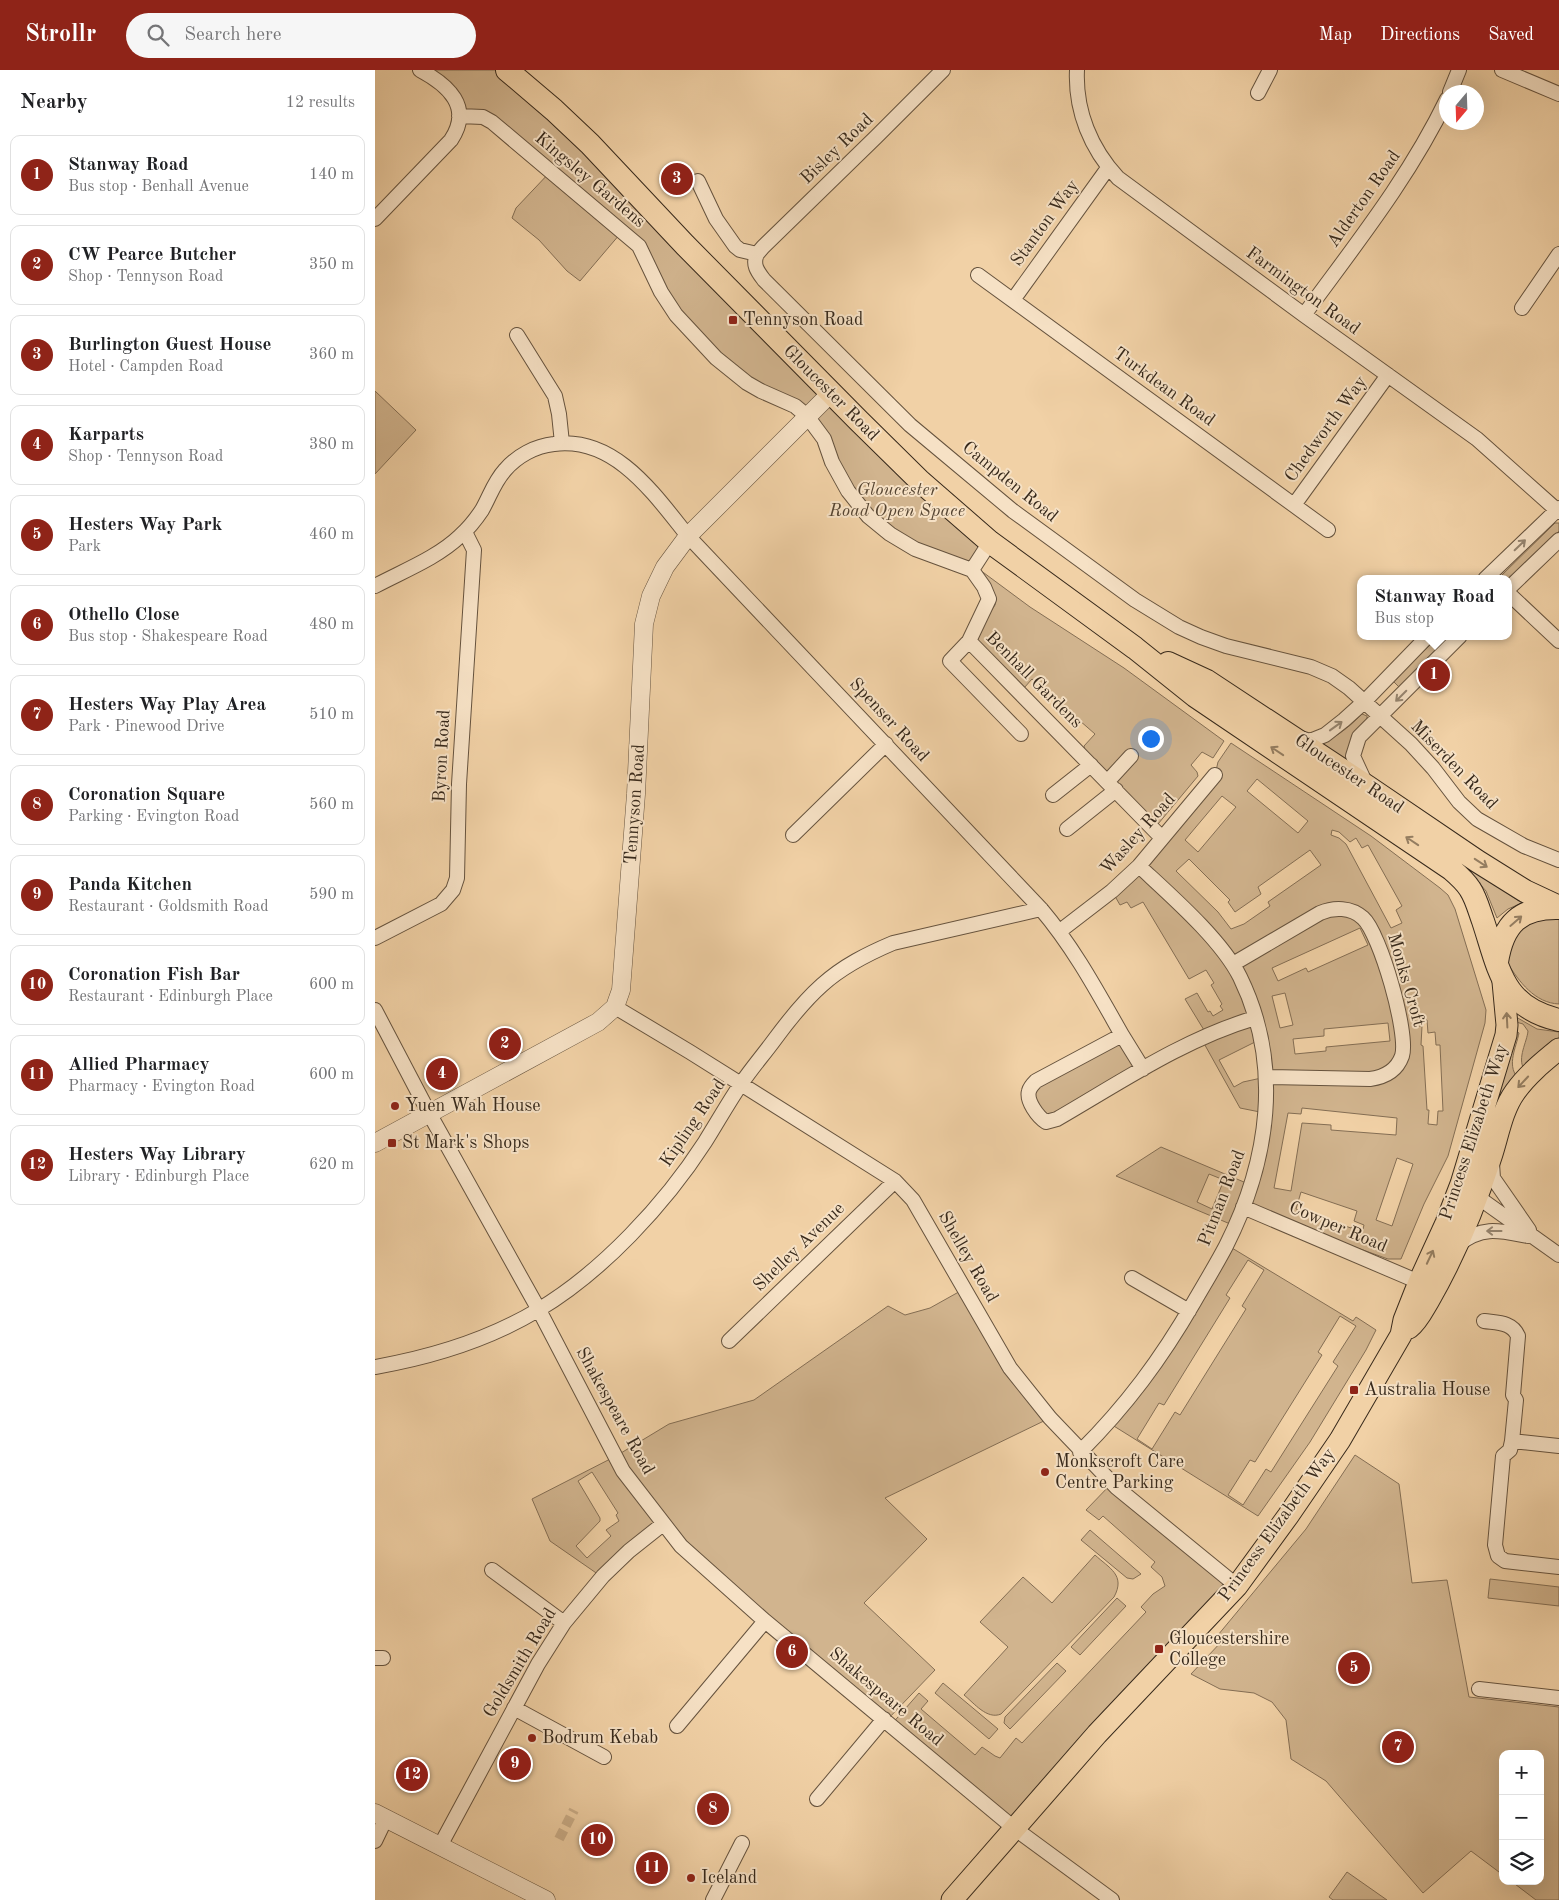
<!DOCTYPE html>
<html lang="en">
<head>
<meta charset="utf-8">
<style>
  :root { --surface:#fff; --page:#f6f6f6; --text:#202124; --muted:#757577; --line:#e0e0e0; --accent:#8f2418 }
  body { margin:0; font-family:"Old Standard TT",serif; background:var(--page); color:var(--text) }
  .controls { position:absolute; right:15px; bottom:15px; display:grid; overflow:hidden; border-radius:10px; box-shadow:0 5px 20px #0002 }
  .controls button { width:45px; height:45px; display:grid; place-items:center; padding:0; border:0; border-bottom:1px solid var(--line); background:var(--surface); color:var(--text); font:25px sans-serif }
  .compass { position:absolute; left:1064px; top:15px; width:45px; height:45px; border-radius:50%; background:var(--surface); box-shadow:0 5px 20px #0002; rotate:199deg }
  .you { position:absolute; left:775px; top:668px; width:18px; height:18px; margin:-12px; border:4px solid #fff; border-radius:50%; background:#1a73e8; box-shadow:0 0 0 8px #1a73e833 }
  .badge { display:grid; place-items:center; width:32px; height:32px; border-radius:50%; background:var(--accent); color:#fff; font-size:16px; font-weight:700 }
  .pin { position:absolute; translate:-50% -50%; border:2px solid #fff; box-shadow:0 1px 5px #0006 }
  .popup { position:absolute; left:982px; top:505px; width:155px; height:65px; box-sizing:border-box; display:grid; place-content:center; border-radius:10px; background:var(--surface); filter:drop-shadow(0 1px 4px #0005); font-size:16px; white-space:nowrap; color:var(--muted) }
  .popup b { font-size:19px; color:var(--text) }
  .popup::after { content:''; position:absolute; left:50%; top:100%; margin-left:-10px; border:10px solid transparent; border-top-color:var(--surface) }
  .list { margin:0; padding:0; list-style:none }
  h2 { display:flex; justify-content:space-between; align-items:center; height:65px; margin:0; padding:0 20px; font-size:21px }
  h2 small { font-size:16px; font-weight:400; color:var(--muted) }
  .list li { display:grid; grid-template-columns:32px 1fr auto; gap:15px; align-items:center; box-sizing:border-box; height:80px; margin:0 10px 10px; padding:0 10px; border:1px solid var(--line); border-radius:10px }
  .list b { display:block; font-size:19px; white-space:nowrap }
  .list p { margin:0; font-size:16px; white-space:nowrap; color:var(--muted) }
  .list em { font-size:16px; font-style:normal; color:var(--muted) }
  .icon { flex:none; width:28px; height:28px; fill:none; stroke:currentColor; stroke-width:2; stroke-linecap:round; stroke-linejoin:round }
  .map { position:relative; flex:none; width:1184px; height:1830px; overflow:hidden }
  header { display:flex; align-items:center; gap:30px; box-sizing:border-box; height:70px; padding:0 25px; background:var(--accent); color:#fff }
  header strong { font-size:24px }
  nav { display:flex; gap:28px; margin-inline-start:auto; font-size:18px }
  .search { width:350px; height:45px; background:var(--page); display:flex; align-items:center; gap:12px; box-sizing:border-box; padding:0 18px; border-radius:28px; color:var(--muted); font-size:19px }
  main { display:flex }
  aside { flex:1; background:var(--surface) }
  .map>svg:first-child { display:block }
</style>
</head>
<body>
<header>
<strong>Strollr</strong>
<div class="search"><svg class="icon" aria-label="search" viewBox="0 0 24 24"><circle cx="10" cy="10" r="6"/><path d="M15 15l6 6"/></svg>Search here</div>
<nav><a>Map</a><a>Directions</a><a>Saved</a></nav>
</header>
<main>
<aside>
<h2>Nearby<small>12 results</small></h2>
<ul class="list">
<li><span class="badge">1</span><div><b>Stanway Road</b><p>Bus stop · Benhall Avenue</p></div><em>140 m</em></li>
<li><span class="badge">2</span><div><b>CW Pearce Butcher</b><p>Shop · Tennyson Road</p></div><em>350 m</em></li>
<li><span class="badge">3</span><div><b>Burlington Guest House</b><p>Hotel · Campden Road</p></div><em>360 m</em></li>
<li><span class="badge">4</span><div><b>Karparts</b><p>Shop · Tennyson Road</p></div><em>380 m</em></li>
<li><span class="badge">5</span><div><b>Hesters Way Park</b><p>Park</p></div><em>460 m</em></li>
<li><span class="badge">6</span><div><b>Othello Close</b><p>Bus stop · Shakespeare Road</p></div><em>480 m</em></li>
<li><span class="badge">7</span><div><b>Hesters Way Play Area</b><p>Park · Pinewood Drive</p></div><em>510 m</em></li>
<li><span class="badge">8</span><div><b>Coronation Square</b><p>Parking · Evington Road</p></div><em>560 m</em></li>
<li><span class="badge">9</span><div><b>Panda Kitchen</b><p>Restaurant · Goldsmith Road</p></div><em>590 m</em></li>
<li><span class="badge">10</span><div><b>Coronation Fish Bar</b><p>Restaurant · Edinburgh Place</p></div><em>600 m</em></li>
<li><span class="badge">11</span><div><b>Allied Pharmacy</b><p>Pharmacy · Evington Road</p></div><em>600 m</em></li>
<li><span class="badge">12</span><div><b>Hesters Way Library</b><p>Library · Edinburgh Place</p></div><em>620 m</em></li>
</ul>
</aside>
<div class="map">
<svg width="1184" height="1830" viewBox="0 0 1184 1830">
  <rect width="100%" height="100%" fill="#f1d1a6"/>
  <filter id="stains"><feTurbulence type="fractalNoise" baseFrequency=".004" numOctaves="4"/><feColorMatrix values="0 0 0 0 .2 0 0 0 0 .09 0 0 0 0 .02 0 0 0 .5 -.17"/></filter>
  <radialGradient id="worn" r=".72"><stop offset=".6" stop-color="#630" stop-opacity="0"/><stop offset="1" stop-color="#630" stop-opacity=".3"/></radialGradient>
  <path fill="#d1b48e" stroke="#846e54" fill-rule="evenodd" d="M 45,0 L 132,0 L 615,472 L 597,500 L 540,479 L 493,446 L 442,357 L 386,321 L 324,272 L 264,176 L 245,164 L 205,211 L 192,201 L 164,170 L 137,148 L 141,138 L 176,101 L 117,52 L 83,39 Z
    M 0,321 L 41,360 L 0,404 Z
    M 1180,453 L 1184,453 L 1184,461 L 1133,512 L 1133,509 L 1126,509 L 1126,506 Z
    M 605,500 L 655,537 L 749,598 L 849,671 L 838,688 L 827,682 L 816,695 L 822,702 L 823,706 L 783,754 L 779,754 L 711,685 L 709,676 L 720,664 L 657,609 L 649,618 L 598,567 L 620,535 C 623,523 611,510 605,500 Z
    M 1064,566 L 1078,566 L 1026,619 L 1018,611 Z
    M 823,616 L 1147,833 L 1133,839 L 1122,848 L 1111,821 L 1093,800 Z
    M 987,644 L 992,646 L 992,651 L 974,697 L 942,675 C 961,668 973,658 987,644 Z
    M 856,673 L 996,766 L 1065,818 L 1073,825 L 1080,839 L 1111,940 L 1110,953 L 1073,1086 L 1049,1134 L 1026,1189 L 1013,1189 L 868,1137 L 860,1156 L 741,1106 L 786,1077 L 876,1115 L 890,1043 L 865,1038 L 826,968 L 832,965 L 810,929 L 822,923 L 833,942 L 835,941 L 838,946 L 848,940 L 845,936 L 847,934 L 836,915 L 839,913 L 831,900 L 814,909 L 768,832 L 756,838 L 752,832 L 745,835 L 737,821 L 840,705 L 843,692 ZM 882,709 L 933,751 L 923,763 L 872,721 ZM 847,726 L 861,737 L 823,782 L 810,770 ZM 957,760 L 964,762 L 975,772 L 981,768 L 987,778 L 993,775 L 1027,836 L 1021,840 L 1027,853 L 1016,858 L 971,774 L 964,768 L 956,765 ZM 935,780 L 946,795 L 893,832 L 895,836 L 869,854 L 856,859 L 843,842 L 801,801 L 814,789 L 855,830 L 853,832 L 860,842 L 886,824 L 883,817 ZM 985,858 L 993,875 L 933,902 L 931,898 L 903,911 L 897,898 ZM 910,923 L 918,955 L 905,958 L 897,926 ZM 1052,950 L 1053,963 L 1060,962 L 1061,975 L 1065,975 L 1068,1041 L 1063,1041 L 1062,1055 L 1053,1054 L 1054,1040 L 1052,1040 L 1048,976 L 1046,975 L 1047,956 L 1040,956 L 1040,951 ZM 1013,953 L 1015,971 L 951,977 L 951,981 L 920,984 L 918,969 L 949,966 L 949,959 ZM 886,969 L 891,1007 L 868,1012 L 859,1017 L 844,990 ZM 927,1038 L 1022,1048 L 1021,1065 L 956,1060 L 956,1055 L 927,1053 L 916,1121 L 899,1118 L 913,1043 L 926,1044 ZM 1022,1088 L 1038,1094 L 1017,1156 L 1001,1150 ZM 834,1104 L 849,1110 L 837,1139 L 822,1132 ZM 926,1122 L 982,1141 L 979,1151 L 989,1155 L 988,1159 L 977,1156 L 976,1158 L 921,1139 Z
    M 1166,846 L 1184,848 L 1184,934 C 1160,933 1144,912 1132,892 L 1140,862 Z
    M 1141,947 L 1162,959 L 1184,962 L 1184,971 L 1149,999 C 1142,988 1152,972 1153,961 L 1148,954 L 1141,952 Z
    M 1141,961 L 1144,963 C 1141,978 1132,994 1142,1007 L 1129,1025 L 1124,1022 Z
    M 747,965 L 768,999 L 671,1052 L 655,1019 Z
    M 852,1175 L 978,1251 L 981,1247 L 1001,1260 L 991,1280 L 935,1372 L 883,1446 L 734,1353 ZM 873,1190 L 889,1200 L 867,1236 L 871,1239 L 805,1345 L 800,1342 L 777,1379 L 762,1369 L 784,1333 L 789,1335 L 855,1228 L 851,1225 ZM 965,1246 L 981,1256 L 958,1292 L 963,1296 L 896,1402 L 891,1399 L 868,1435 L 853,1425 L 875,1390 L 880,1392 L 947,1285 L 943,1282 Z
    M 589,1219 L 675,1348 L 510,1428 L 552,1469 L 489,1533 L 560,1600 L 511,1651 L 289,1454 L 227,1507 L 175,1471 L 157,1429 L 241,1386 L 294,1354 L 379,1330 L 513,1236 L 530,1245 L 555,1238 ZM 217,1402 L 243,1443 L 241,1445 L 244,1451 L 231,1460 L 236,1466 L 212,1488 L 201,1476 L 225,1451 L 225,1448 L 203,1411 Z
    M 980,1385 L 1024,1414 L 1037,1513 L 1072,1510 L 1094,1627 L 1184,1637 L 1184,1830 L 1161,1830 L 1136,1811 L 1165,1811 L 1165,1684 L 1128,1684 L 1128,1805 L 1096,1781 L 1048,1823 L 951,1711 L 916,1689 L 911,1650 L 897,1632 L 879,1623 L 845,1619 L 816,1604 L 848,1570 L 843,1565 L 931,1459 Z
    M 737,1413 L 862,1516 L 639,1758 L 516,1655 L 544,1623 L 553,1631 L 546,1639 L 600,1685 L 607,1677 L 620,1686 L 625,1688 L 641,1668 L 647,1673 L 771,1542 L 766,1537 L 778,1524 L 790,1516 L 787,1507 L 776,1497 L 780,1492 L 728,1446 L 724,1450 L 711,1440 Z
    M 715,1460 L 766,1504 L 758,1509 L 752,1508 L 706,1470 Z
    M 720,1485 C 734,1498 751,1505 739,1527 L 626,1644 C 612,1650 599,1633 589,1625 L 633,1577 L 605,1552 L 648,1507 L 677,1533 Z
    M 1115,1509 L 1184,1517 L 1184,1536 L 1113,1528 Z
    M 742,1528 L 751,1536 L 705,1585 L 696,1577 Z
    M 682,1593 L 691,1601 L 635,1659 L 629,1653 L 630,1647 Z
    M 568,1613 L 623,1659 L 614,1669 L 560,1623 Z
    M 972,1802 L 1012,1830 L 958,1830 L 954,1827 Z"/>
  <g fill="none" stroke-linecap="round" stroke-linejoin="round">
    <path stroke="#ccaf8a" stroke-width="10" stroke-dasharray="10 5" stroke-linecap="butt" d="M 184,1769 L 199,1740"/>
    <defs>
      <path id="minor" d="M 702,0 C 700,41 716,79 743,108 L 929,245 L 1102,369 L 1184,442
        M 1127,0 L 1184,24
        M 1075,22 L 1084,0
        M 883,23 L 895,0
        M 84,46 L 108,47 L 117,52 L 264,176 L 286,222 L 301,245 L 341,288 L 372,313 L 386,321 L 420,336 L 432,346 L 449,369 L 457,392 L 473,421 L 493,446 L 515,464 L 540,479 L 597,500
        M 323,111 L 341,149 L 360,176 L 365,180 L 382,184 C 377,195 383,202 389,210 L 535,355 L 638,441 L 760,530 L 804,557 L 826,567 L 851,576 L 936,597 L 957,606 L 974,618 L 1036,674 L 1058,698 L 1084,732 L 1102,749 L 1149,776 L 1184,790
        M 0,149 L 76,70 C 98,37 73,15 45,0
        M 382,184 L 388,177 L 501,67 L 568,0
        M 603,205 L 953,460
        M 638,230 L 733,98
        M 1147,238 L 1184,184
        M 929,245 C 980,175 1034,108 1072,29
        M 142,265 L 180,326 L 184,344 L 187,373
        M 919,435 L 1013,305
        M 597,500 L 609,517 L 614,529 L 594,571 L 787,768
        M 597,500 L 615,472
        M 1110,509 L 1184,438
        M 0,516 C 28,501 62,488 85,466 C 94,458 101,449 107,440 C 115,426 119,412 130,400 C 142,386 160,376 179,374 C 240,366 279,424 313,466 L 666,839 C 699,878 722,921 747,965 L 661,1011 C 658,1014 655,1017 654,1021 C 651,1031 663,1047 671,1052 L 682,1049 C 746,1012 809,969 880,948
        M 1133,519 L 1184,470
        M 1133,523 L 1184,571
        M 594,571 L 575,591 L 646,664
        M 922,667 L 935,671 L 950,665 L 969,650 L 989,632 L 1053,566
        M 733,711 L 756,686
        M 990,712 L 978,686 L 984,667 L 1085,566
        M 678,725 L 716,695
        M 692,759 L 741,720
        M 418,765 L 511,674
        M 685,861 L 737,821 L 764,796 L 840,705
        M 0,868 L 66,834 L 78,820 L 82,808 L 84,714 L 99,480 L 90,462
        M 858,894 L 945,843 C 959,837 976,837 988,848 C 1005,863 1034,964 1027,986 C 1022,1000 1010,1007 995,1009 L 891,1007
        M 240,937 L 315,982 L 520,1111 L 538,1130 L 635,1298 L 675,1348 L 741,1417 L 862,1516
        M 0,940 L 54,1043 L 164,1240 L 248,1401 L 306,1476 L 390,1551 L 639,1758 L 737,1830
        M 747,965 L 768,999
        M 1117,1093 L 1118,1108 L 1154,1160
        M 1097,1123 L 1184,1185
        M 868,1137 L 1044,1212
        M 1084,1174 C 1108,1155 1126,1161 1153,1166
        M 757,1208 L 814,1241
        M 1109,1251 C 1123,1253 1137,1252 1143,1266 L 1138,1325 L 1141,1330 L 1137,1371
        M 354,1271 L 520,1111
        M 0,1297 C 57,1287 113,1270 163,1240 C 227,1202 290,1134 330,1072 C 342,1053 353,1033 366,1014 C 376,999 389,984 400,969 C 414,950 429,931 447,915 C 468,896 492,884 518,873 L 666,839
        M 1184,1376 L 1137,1371 L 1135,1380 L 1128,1386 L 1120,1475 L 1123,1486 L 1130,1491 L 1184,1497
        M 705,1382 C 752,1335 786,1289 819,1232 C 830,1213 841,1195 851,1176 C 894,1091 908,995 865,907 C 846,869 795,825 764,796
        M 117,1500 L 189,1553
        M 0,1588 L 8,1588
        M 1104,1619 L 1184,1628
        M 139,1638 L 229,1687
        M 302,1656 L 390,1551
        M 442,1729 L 509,1649
        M 0,1771 L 11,1748
        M 65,1776 L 163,1594 L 189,1553 L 228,1506 L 254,1481 L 288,1454
        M 338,1830 L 367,1773"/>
      <path id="tertiary" d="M 0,1073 L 223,952 L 240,937 L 246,920 L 261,724 L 269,554 L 276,526 L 290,497 L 313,466 L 456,323
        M 0,1743 L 171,1830"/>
      <path id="primary" d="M 1034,1258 C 1043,1251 1048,1240 1054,1230 C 1080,1185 1100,1136 1116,1087 C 1123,1066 1127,1040 1140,1022 C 1152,1005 1168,992 1184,979
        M 577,1830 L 722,1664 L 862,1516 L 913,1446 L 965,1370 L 1026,1265 L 1029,1250 L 1044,1212 L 1071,1153 L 1086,1114 L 1131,965 L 1132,955 L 1128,912"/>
      <path id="trunk" d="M 132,0 L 179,40 L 215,74 L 310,175 L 484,351 L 545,411 L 615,472 L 760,578 L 820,626 L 1076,799 C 1083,805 1090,811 1095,819 C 1101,828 1104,840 1108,851 C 1124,899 1127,937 1184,950
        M 793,593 L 832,611 L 993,717 L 1102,791 L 1150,821 L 1184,837
        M 1122,892 C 1128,854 1145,837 1184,838"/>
    </defs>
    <use href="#minor" stroke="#66533e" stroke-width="16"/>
    <use href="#tertiary" stroke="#66533e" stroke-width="19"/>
    <use href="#primary" stroke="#37291b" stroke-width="23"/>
    <use href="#trunk" stroke="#37291b" stroke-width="24"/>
    <use href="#minor" stroke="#f6e1c5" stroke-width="14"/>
    <use href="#tertiary" stroke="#f6e1c5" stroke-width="18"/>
    <use href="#primary" stroke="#f1d1a6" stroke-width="21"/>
    <use href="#trunk" stroke="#f1d1a6" stroke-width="22"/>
  </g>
  <defs><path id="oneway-shaft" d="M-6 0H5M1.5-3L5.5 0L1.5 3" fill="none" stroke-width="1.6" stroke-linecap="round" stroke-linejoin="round" transform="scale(1.25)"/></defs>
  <g stroke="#968570">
    <use href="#oneway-shaft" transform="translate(1145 475) rotate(-44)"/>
    <use href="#oneway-shaft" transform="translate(1026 626) rotate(135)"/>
    <use href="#oneway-shaft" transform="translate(961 656) rotate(-36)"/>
    <use href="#oneway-shaft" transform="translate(1119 1161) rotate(-180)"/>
  </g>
  <g stroke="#947d60">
    <use href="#oneway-shaft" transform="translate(902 681) rotate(-146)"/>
    <use href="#oneway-shaft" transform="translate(1037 771) rotate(-146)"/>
    <use href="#oneway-shaft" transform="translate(1106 793) rotate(33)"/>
    <use href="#oneway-shaft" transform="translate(1141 851) rotate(-41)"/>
    <use href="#oneway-shaft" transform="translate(1132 950) rotate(-93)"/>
    <use href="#oneway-shaft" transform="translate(1148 1012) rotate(133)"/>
    <use href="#oneway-shaft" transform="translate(1055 1187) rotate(-65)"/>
  </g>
  <g fill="#8f2418" stroke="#f6e1c5" stroke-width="2">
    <rect x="353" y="245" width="10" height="10" rx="2.5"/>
    <circle cx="20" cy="1036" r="5"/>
    <rect x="12" y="1068" width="10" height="10" rx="2.5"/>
    <rect x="974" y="1315" width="10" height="10" rx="2.5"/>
    <circle cx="670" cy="1402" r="5"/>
    <rect x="779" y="1574" width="10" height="10" rx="2.5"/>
    <circle cx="157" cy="1668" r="5"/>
    <circle cx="316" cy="1808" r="5"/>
  </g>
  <g text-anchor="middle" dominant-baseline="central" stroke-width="4" stroke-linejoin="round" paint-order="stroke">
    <g font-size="18" fill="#37291b" stroke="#f6e1c5">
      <text transform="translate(462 79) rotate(-44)">Bisley Road</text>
      <text transform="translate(215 110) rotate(40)">Kingsley Gardens</text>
      <text transform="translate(989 129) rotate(-55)">Alderton Road</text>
      <text transform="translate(670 153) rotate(-54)">Stanton Way</text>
      <text transform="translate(928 221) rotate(36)">Farmington Road</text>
      <text transform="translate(789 317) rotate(36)">Turkdean Road</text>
      <text transform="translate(456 323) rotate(45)">Gloucester Road</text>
      <text transform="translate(951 359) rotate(-54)">Chedworth Way</text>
      <text transform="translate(635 412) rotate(39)">Campden Road</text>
      <text transform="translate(659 610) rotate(45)">Benhall Gardens</text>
      <text transform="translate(514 650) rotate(47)">Spenser Road</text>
      <text transform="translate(67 686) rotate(-87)">Byron Road</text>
      <text transform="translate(1079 695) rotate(46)">Miserden Road</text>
      <text transform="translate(974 704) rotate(34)">Gloucester Road</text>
      <text transform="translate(260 734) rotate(-86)">Tennyson Road</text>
      <text transform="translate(763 764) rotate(-48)">Wasley Road</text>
      <text transform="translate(1031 910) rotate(74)">Monks Croft</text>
      <text transform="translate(318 1053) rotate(-56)">Kipling Road</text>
      <text transform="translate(1099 1062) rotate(-72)">Princess Elizabeth Way</text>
      <text transform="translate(847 1128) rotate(-69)">Pitman Road</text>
      <text transform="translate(963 1157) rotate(23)">Cowper Road</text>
      <text transform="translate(424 1177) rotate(-44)">Shelley Avenue</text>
      <text transform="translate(593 1187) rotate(60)">Shelley Road</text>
      <text transform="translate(240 1341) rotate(61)">Shakespeare Road</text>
      <text transform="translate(902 1455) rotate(-54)">Princess Elizabeth Way</text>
      <text transform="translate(145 1593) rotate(-59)">Goldsmith Road</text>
      <text transform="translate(511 1627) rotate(40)">Shakespeare Road</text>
    </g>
    <g font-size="18" fill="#37291b" stroke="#f6e1c5" text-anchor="start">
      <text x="368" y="250">Tennyson Road</text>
      <text x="30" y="1036">Yuen Wah House</text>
      <text x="27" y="1073">St Mark's Shops</text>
      <text x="989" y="1320">Australia House</text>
      <text x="680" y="1392">Monkscroft Care<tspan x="680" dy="21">Centre Parking</tspan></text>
      <text x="794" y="1569">Gloucestershire<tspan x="794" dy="21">College</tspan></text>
      <text x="167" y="1668">Bodrum Kebab</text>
      <text x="326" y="1808">Iceland</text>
    </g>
    <g font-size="18" font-style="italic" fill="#564532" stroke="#f6e1c5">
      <text x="522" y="420">Gloucester<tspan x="522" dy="21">Road Open Space</tspan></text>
    </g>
  </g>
  <rect width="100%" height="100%" filter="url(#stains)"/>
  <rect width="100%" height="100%" fill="url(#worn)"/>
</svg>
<div class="controls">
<button>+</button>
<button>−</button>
<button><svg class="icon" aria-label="layers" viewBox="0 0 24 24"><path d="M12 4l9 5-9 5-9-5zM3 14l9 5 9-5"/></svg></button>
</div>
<svg class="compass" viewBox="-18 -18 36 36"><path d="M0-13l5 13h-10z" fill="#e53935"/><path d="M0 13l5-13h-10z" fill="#757577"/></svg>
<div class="you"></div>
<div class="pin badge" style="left:1059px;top:605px">1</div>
<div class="popup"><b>Stanway Road</b>Bus stop</div>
<div class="pin badge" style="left:130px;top:974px">2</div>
<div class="pin badge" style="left:302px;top:109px">3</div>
<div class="pin badge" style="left:67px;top:1004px">4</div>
<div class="pin badge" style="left:979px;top:1598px">5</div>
<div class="pin badge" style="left:417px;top:1582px">6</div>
<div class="pin badge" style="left:1023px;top:1677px">7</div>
<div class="pin badge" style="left:338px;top:1739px">8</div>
<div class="pin badge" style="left:140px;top:1694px">9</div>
<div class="pin badge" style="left:222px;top:1770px">10</div>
<div class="pin badge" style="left:277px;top:1798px">11</div>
<div class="pin badge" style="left:37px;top:1705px">12</div>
</div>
</main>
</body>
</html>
